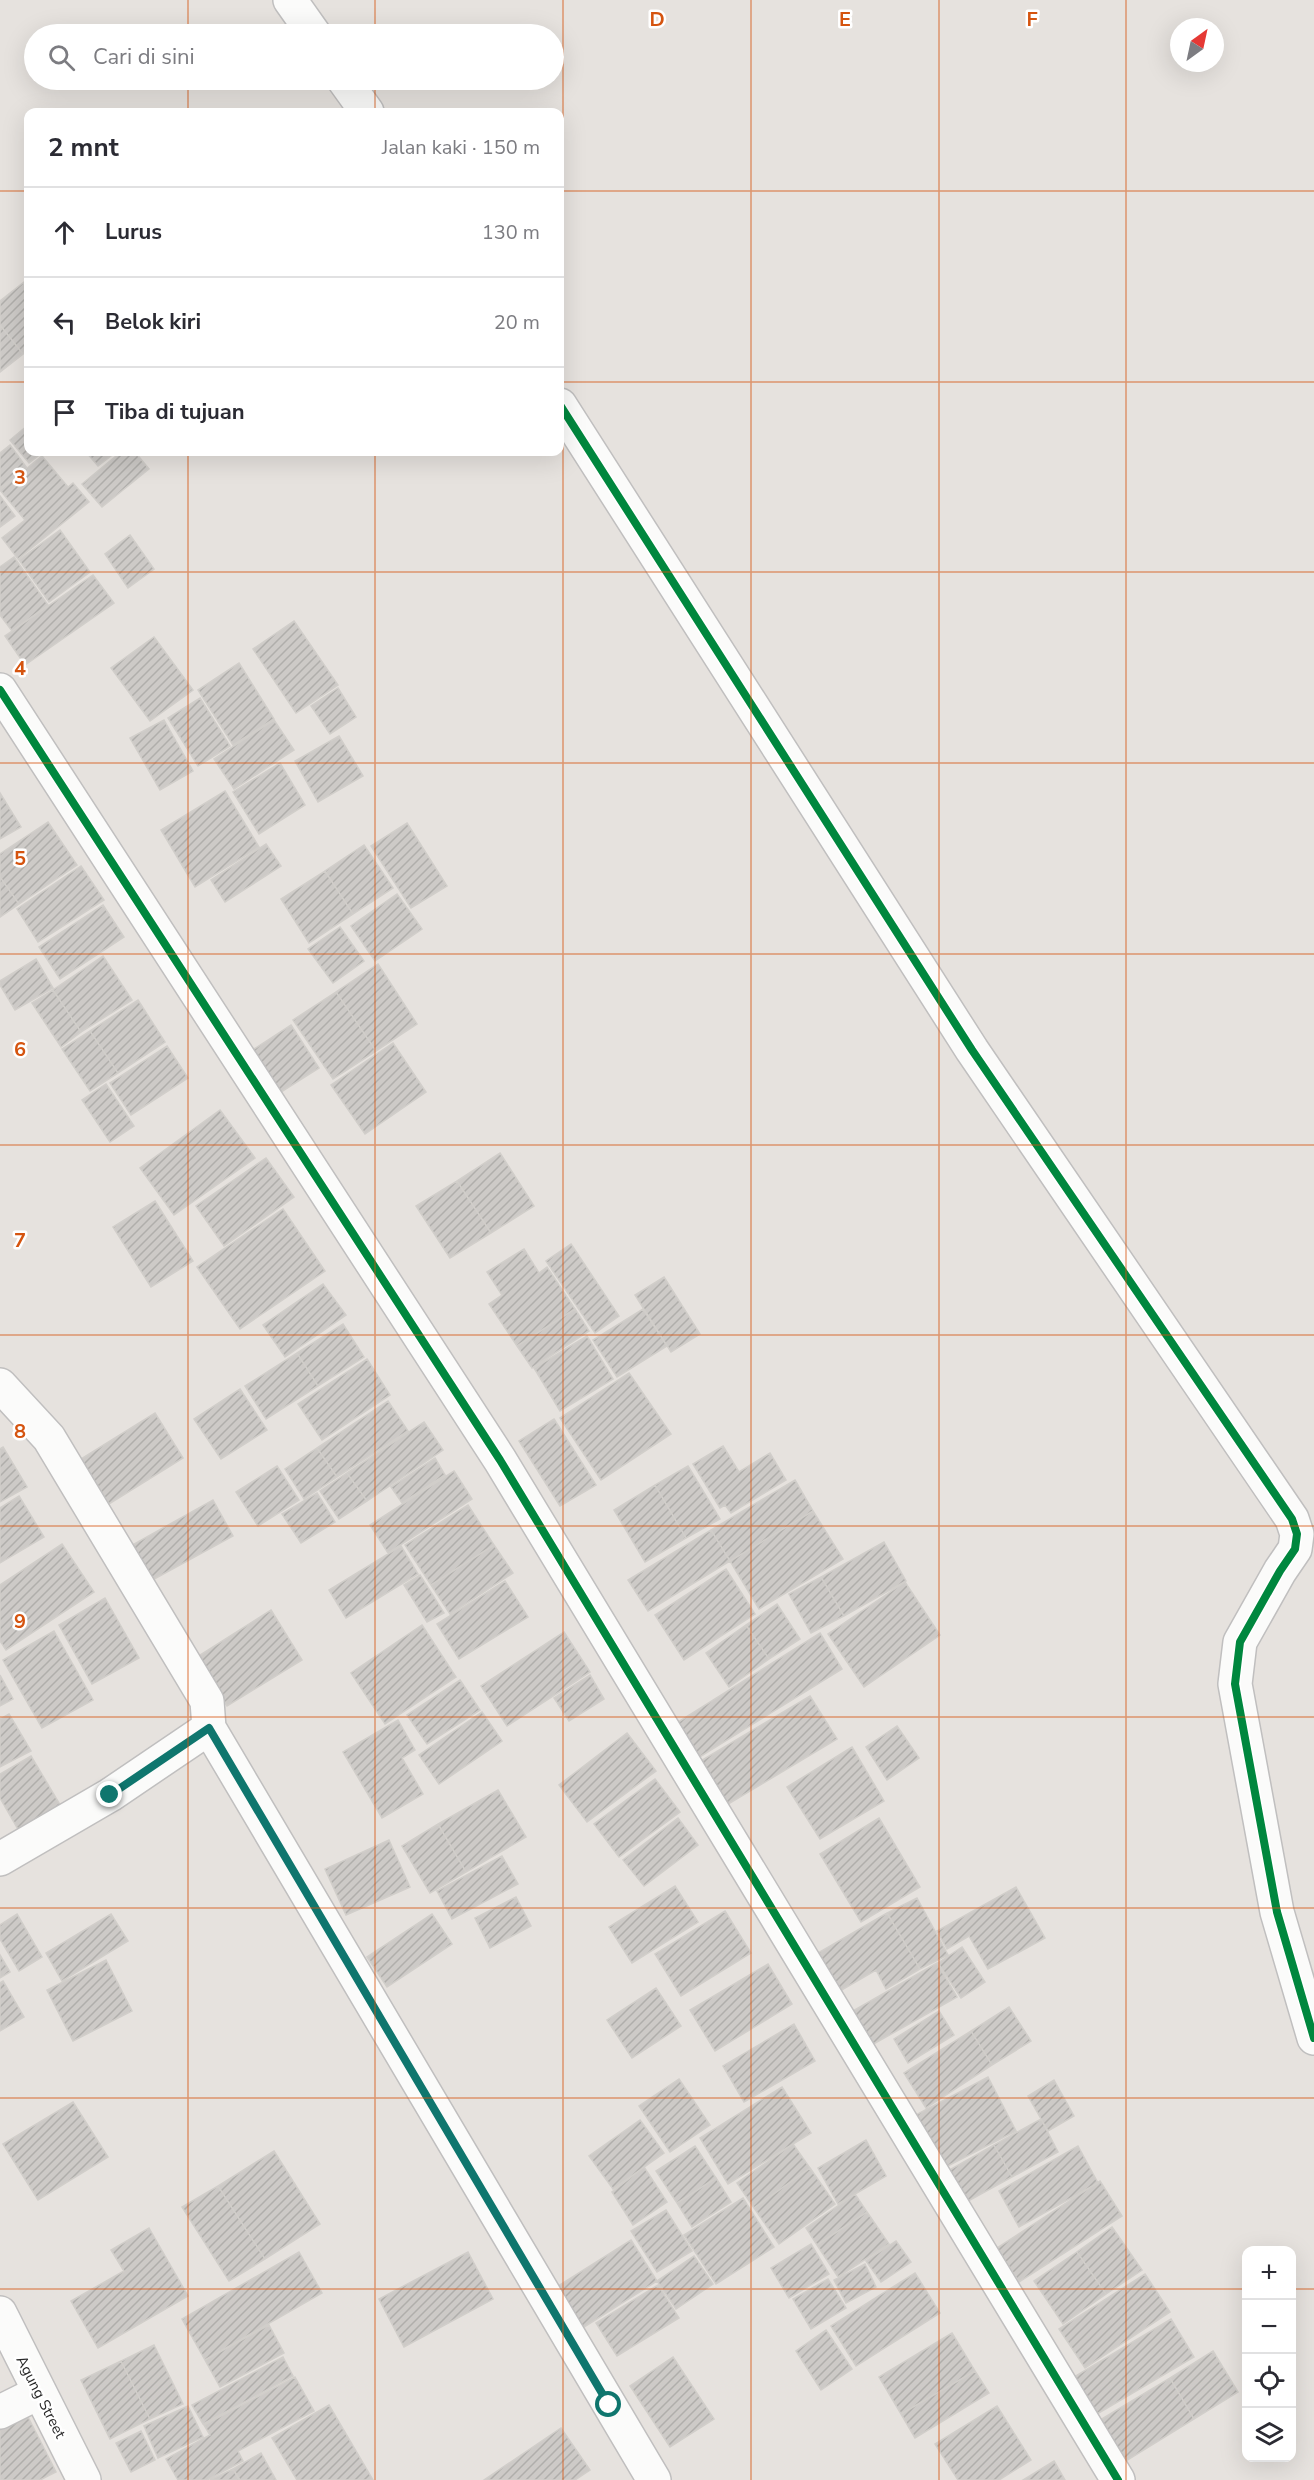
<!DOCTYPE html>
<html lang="id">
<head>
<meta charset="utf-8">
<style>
  :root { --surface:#fff; --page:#f2f2f3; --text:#2b2b33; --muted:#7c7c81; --line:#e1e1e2 }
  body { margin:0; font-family:"Nunito Sans",sans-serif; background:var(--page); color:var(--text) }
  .controls { position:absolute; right:18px; bottom:18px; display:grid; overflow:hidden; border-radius:12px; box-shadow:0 6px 24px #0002 }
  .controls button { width:54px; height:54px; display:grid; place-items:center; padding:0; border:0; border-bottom:2px solid var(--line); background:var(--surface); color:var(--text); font:30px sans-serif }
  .compass { position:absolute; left:1170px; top:18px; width:54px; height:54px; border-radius:50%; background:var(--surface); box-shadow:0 6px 24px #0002; rotate:33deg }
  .stop { position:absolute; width:18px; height:18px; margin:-14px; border:4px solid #0f766e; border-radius:50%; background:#fff }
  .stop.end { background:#0f766e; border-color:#fff; box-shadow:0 2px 6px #0008 }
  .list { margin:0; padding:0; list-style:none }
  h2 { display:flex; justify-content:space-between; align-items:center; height:78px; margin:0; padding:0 24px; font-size:26px }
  h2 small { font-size:20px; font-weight:400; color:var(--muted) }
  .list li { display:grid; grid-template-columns:39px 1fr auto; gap:18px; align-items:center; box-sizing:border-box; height:90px; padding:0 24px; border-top:2px solid var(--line) }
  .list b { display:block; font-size:22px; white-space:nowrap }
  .list em { font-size:20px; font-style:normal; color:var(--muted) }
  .icon { flex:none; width:33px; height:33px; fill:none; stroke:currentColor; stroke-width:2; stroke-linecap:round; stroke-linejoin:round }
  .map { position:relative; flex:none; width:1314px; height:2480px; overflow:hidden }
  .search { position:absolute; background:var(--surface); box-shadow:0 6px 24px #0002; left:24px; top:24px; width:540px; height:66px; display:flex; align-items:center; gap:15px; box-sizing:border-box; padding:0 21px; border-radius:33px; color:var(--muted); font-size:22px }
  .panel { position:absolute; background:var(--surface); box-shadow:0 6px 24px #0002; left:24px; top:108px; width:540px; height:348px; border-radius:12px }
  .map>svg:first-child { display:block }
</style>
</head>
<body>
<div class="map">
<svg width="1314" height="2480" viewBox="0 0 1314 2480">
  <defs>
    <pattern id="building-hatch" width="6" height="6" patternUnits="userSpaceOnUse" patternTransform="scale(1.5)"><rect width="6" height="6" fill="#cdcac7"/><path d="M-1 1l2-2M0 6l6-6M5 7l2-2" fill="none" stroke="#b0aeab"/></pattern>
  </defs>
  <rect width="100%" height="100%" fill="#e6e2de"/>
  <path fill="url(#building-hatch)" stroke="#d1ceca" stroke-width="1.5" d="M 24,282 L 28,288 L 28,349 L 23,354 L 0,325 L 0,301 Z
    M 0,325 L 23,354 L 0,372 Z
    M 28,425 L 28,452 L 43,452 L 29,463 L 10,440 Z
    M 10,445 L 27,468 L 0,488 L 0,453 Z
    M 86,452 L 116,452 L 98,466 Z
    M 121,452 L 135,452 L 149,469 L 102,507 L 82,484 Z
    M 42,456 L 68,487 L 73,483 L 89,502 L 18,559 L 2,538 L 25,520 L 0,490 Z
    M 0,496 L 15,516 L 0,527 Z
    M 60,530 L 90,572 L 49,602 L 19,560 Z
    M 130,535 L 154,569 L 128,588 L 105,554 Z
    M 14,557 L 48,605 L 12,631 L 0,615 L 0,567 Z
    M 93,575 L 114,603 L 25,665 L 5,636 Z
    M 294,621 L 338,685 L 296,713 L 253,649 Z
    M 154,637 L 193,690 L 150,721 L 111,668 Z
    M 239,663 L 274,719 L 233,745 L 198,690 Z
    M 338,688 L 356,717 L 330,734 L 311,706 Z
    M 200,698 L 230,746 L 198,766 L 168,718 Z
    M 164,720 L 193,771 L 160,790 L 130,738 Z
    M 274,720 L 294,750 L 234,789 L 214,759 Z
    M 339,736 L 363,776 L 318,802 L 295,761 Z
    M 280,763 L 305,805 L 259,834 L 233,792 Z
    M 225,791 L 259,847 L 195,887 L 161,830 Z
    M 0,793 L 21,827 L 0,839 Z
    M 48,822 L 77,865 L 19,904 L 0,877 L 0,854 Z
    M 407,823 L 447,886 L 411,908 L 371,846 Z
    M 266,844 L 281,866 L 225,902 L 211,880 Z
    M 364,845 L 393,888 L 353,914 L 325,871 Z
    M 81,866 L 104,900 L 38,942 L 17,909 Z
    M 325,871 L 353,914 L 309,943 L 281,899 Z
    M 0,877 L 19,904 L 0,917 Z
    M 397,894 L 422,929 L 375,961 L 351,926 Z
    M 103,905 L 124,937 L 60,979 L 39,947 Z
    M 340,927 L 364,961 L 333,983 L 308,949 Z
    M 103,956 L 132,1000 L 81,1032 L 53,990 Z
    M 36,959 L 53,988 L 15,1010 L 0,985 L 0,981 Z
    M 378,964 L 417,1024 L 376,1051 L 336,992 Z
    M 53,990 L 81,1032 L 61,1047 L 32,1003 Z
    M 336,992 L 376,1051 L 333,1079 L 293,1020 Z
    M 138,1000 L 165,1042 L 118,1073 L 90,1031 Z
    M 291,1025 L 319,1068 L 278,1094 L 251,1051 Z
    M 90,1031 L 118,1073 L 90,1091 L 62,1049 Z
    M 393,1043 L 426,1092 L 365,1134 L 331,1085 Z
    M 167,1046 L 188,1078 L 131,1115 L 110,1083 Z
    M 106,1084 L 134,1126 L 110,1142 L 82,1100 Z
    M 220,1110 L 255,1158 L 174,1215 L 140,1168 Z
    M 500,1153 L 534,1206 L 491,1233 L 457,1181 Z
    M 266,1158 L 294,1197 L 224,1246 L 196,1206 Z
    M 457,1181 L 491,1233 L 450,1258 L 416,1206 Z
    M 155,1201 L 193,1261 L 151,1287 L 113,1227 Z
    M 283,1209 L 325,1271 L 240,1329 L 197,1267 Z
    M 571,1244 L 619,1316 L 595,1333 L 546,1261 Z
    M 524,1249 L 539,1273 L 547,1267 L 575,1309 L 517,1346 L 489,1304 L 502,1295 L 487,1272 Z
    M 664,1277 L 700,1334 L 671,1352 L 635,1295 Z
    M 323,1284 L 346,1315 L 285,1357 L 263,1325 Z
    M 575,1309 L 589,1331 L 532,1368 L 517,1346 Z
    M 643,1309 L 667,1346 L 617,1377 L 593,1340 Z
    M 343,1324 L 364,1357 L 318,1386 L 297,1353 Z
    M 587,1336 L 613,1379 L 560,1411 L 534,1368 Z
    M 297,1353 L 318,1386 L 266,1419 L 245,1386 Z
    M 367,1359 L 390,1395 L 322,1440 L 298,1404 Z
    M 629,1373 L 671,1434 L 601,1480 L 560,1418 Z
    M 240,1389 L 267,1430 L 221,1459 L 194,1419 Z
    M 388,1401 L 408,1431 L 337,1477 L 317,1448 Z
    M 155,1413 L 183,1458 L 109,1504 L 81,1459 Z
    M 554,1419 L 596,1485 L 560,1506 L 519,1441 Z
    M 424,1422 L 443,1450 L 367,1501 L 347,1473 Z
    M 723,1446 L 739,1472 L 770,1453 L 786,1480 L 731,1513 L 725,1505 L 720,1508 L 693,1464 Z
    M 3,1447 L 27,1487 L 0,1502 L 0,1449 Z
    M 317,1448 L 337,1477 L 304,1499 L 285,1469 Z
    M 435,1458 L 445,1475 L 402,1503 L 391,1487 Z
    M 277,1466 L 299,1500 L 258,1526 L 236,1492 Z
    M 688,1466 L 720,1519 L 686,1538 L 655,1485 Z
    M 454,1471 L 472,1499 L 388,1553 L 370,1525 Z
    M 347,1473 L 367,1501 L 339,1519 L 320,1491 Z
    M 795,1480 L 813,1511 L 730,1561 L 711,1530 Z
    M 655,1485 L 686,1538 L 645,1562 L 614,1510 Z
    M 317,1493 L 335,1522 L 301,1543 L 282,1514 Z
    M 19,1496 L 44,1537 L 0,1563 L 0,1508 Z
    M 213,1500 L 233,1536 L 147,1583 L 127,1548 Z
    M 468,1505 L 494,1545 L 431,1585 L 405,1545 Z
    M 813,1511 L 843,1559 L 759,1609 L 730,1561 Z
    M 711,1530 L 730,1561 L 648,1611 L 628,1580 Z
    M 884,1542 L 906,1581 L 844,1616 L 821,1577 Z
    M 62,1544 L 94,1592 L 6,1650 L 0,1641 L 0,1585 Z
    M 494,1545 L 513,1573 L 450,1614 L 431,1585 Z
    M 401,1546 L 418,1574 L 346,1618 L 329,1590 Z
    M 726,1569 L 755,1614 L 684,1660 L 655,1615 Z
    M 420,1575 L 444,1613 L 427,1622 L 404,1585 Z
    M 821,1577 L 844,1616 L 811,1633 L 789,1594 Z
    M 505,1581 L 528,1617 L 459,1659 L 437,1624 Z
    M 905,1582 L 940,1635 L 864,1687 L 828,1634 Z
    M 105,1598 L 139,1658 L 92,1684 L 59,1625 Z
    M 777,1604 L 800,1639 L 769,1659 L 746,1625 Z
    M 271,1610 L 302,1660 L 227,1706 L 197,1657 Z
    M 422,1625 L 456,1677 L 385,1724 L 351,1673 Z
    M 746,1625 L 769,1659 L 729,1687 L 706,1653 Z
    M 54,1631 L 93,1700 L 42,1728 L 3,1660 Z
    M 564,1632 L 590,1672 L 507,1726 L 481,1686 Z
    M 820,1633 L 842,1669 L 698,1758 L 675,1724 Z
    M 0,1675 L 13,1699 L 0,1706 Z
    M 590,1675 L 604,1699 L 569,1721 L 554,1698 Z
    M 460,1680 L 480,1710 L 427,1744 L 407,1715 Z
    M 810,1696 L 837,1739 L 725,1806 L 699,1762 Z
    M 482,1712 L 502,1741 L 439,1784 L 419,1755 Z
    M 9,1714 L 31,1751 L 0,1767 L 0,1719 Z
    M 398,1720 L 415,1750 L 402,1758 L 423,1794 L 382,1818 L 343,1752 Z
    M 897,1726 L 919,1758 L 887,1780 L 866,1747 Z
    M 627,1733 L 656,1771 L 587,1822 L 559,1785 Z
    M 852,1747 L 884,1801 L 820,1839 L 787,1787 Z
    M 31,1756 L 65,1813 L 23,1838 L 0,1798 L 0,1774 Z
    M 655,1779 L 680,1812 L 619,1857 L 594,1824 Z
    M 498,1790 L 526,1837 L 466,1872 L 438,1824 Z
    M 678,1818 L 698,1845 L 644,1886 L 623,1860 Z
    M 879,1818 L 920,1887 L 861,1922 L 820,1854 Z
    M 438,1824 L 466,1872 L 430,1893 L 402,1846 Z
    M 389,1840 L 410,1887 L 346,1915 L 325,1869 Z
    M 502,1856 L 518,1884 L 452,1919 L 437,1891 Z
    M 675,1886 L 698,1922 L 632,1963 L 609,1927 Z
    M 1016,1887 L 1045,1938 L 988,1969 L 969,1936 L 947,1949 L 937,1931 Z
    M 516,1897 L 531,1926 L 490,1948 L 475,1918 Z
    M 917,1898 L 948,1955 L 920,1969 L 887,1913 Z
    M 725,1911 L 751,1953 L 681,1996 L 655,1954 Z
    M 887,1913 L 920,1969 L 886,1989 L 876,1970 L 840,1991 L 818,1953 Z
    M 17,1914 L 42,1957 L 19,1971 L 0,1939 L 0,1925 Z
    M 111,1914 L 128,1941 L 62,1981 L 46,1953 Z
    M 432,1914 L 452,1944 L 387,1987 L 367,1957 Z
    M 962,1947 L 985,1982 L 961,1998 L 938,1963 Z
    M 0,1955 L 10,1972 L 0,1978 Z
    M 106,1960 L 132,2011 L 73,2041 L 47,1990 Z
    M 937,1963 L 957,1997 L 870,2046 L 851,2012 Z
    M 768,1964 L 792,2004 L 715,2051 L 690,2010 Z
    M 3,1981 L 24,2017 L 0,2031 L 0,1983 Z
    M 656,1988 L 681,2026 L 632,2058 L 607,2020 Z
    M 1009,2007 L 1031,2041 L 992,2065 L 971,2031 Z
    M 939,2011 L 954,2035 L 908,2063 L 894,2039 Z
    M 794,2024 L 815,2061 L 744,2102 L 723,2066 Z
    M 971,2031 L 992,2065 L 926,2108 L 904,2073 Z
    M 988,2077 L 1016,2131 L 938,2171 L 910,2118 Z
    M 679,2079 L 710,2125 L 670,2152 L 639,2106 Z
    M 1054,2080 L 1074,2116 L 1048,2131 L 1028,2096 Z
    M 782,2087 L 811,2133 L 728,2184 L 700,2138 Z
    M 73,2102 L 108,2157 L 38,2200 L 3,2144 Z
    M 1041,2119 L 1058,2152 L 1012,2177 L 994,2145 Z
    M 640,2120 L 664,2153 L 613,2189 L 589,2156 Z
    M 866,2140 L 886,2176 L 838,2204 L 818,2168 Z
    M 793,2144 L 810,2168 L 754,2208 L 737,2183 Z
    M 994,2145 L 1012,2177 L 961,2205 L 944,2173 Z
    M 695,2146 L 716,2178 L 677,2203 L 656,2171 Z
    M 1078,2146 L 1098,2183 L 1019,2227 L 999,2191 Z
    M 274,2151 L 320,2224 L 265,2259 L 218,2186 Z
    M 644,2167 L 667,2202 L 633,2225 L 612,2192 Z
    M 810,2168 L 835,2204 L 779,2244 L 754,2208 Z
    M 716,2178 L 731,2202 L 692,2227 L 677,2203 Z
    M 1100,2181 L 1122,2216 L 1019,2282 L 997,2248 Z
    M 218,2186 L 265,2259 L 229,2281 L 182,2207 Z
    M 855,2194 L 867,2212 L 817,2245 L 806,2228 Z
    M 743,2198 L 774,2247 L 716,2284 L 684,2235 Z
    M 666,2210 L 692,2251 L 657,2272 L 631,2231 Z
    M 867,2212 L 889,2244 L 838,2277 L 817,2245 Z
    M 1112,2227 L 1142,2270 L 1106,2294 L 1077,2252 Z
    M 149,2228 L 188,2296 L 98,2348 L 71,2301 L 124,2271 L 111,2250 Z
    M 631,2240 L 657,2281 L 581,2329 L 555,2288 Z
    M 896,2241 L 911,2262 L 881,2282 L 866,2261 Z
    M 811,2244 L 829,2274 L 789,2298 L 771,2268 Z
    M 299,2252 L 322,2293 L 205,2360 L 182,2319 Z
    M 468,2252 L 493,2299 L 404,2347 L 379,2299 Z
    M 1077,2252 L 1106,2294 L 1063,2324 L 1034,2281 Z
    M 694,2256 L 713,2284 L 676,2309 L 657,2281 Z
    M 865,2264 L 876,2287 L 846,2303 L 834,2280 Z
    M 915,2273 L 940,2313 L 856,2366 L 831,2326 Z
    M 1145,2274 L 1170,2312 L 1085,2368 L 1059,2329 Z
    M 828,2279 L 846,2308 L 811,2329 L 793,2299 Z
    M 658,2285 L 679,2318 L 617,2356 L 596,2323 Z
    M 1171,2319 L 1194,2357 L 1092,2417 L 1069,2380 Z
    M 269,2325 L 284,2353 L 220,2387 L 205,2360 Z
    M 826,2330 L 852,2369 L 821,2390 L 796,2351 Z
    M 952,2333 L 975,2371 L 901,2414 L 879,2377 Z
    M 154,2345 L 183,2404 L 150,2419 L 121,2361 Z
    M 1213,2351 L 1238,2392 L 1194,2419 L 1170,2378 Z
    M 283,2357 L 293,2376 L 203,2424 L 192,2405 Z
    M 673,2357 L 714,2419 L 670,2447 L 630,2386 Z
    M 121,2361 L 150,2419 L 110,2439 L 81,2380 Z
    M 975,2371 L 989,2393 L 915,2438 L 901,2414 Z
    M 295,2377 L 314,2411 L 238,2451 L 243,2461 L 207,2480 L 178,2480 L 166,2459 L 210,2435 L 204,2425 Z
    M 1170,2378 L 1194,2419 L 1121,2464 L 1095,2423 Z
    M 329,2405 L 373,2480 L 297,2480 L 272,2438 Z
    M 188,2406 L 203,2437 L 158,2458 L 144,2426 Z
    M 997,2406 L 1031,2460 L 999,2480 L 958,2480 L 935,2444 Z
    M 26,2413 L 56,2472 L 40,2480 L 0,2480 L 0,2426 Z
    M 561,2428 L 590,2470 L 575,2480 L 484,2480 Z
    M 141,2431 L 155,2460 L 131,2472 L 116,2443 Z
    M 261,2453 L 276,2480 L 240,2480 L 233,2469 Z
    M 1054,2461 L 1065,2480 L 1023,2480 Z
    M 233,2469 L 239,2480 L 210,2480 Z"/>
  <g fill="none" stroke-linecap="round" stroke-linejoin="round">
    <defs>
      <path id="minor" d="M 290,0 L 314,34
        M 344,80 L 367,112
        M 560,405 L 972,1050 L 1292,1519 L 1297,1534 L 1295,1549 L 1280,1571 L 1240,1642 L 1235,1684 L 1277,1912 L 1314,2038
        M 0,690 L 500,1460 L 1118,2480
        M 0,1385 L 49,1438 L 207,1701 L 209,1728 L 110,1795 L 0,1859
        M 209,1728 L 654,2480
        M 0,2313 L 84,2480
        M 0,2412 L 38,2393"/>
    </defs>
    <use href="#minor" stroke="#c0bfbf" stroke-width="36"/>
    <use href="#minor" stroke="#fbfbfa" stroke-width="33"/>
    <defs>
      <path id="cycleway" d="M 560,405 L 972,1050 L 1292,1519 L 1297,1534 L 1295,1549 L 1280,1571 L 1240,1642 L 1235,1684 L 1277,1912 L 1314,2038
        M 0,690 L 500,1460 L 1118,2480"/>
    </defs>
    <use href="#cycleway" stroke="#fff" stroke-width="11"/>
    <use href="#cycleway" stroke="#00873e" stroke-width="8"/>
  </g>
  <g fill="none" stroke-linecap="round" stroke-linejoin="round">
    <path stroke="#0f766e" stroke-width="8" d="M 110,1795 L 209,1728 L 609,2405"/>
  </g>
  <path fill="none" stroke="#d5540f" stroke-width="1.5" stroke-opacity="0.55" d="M 188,0 L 188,34M 375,0 L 375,34M 563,0 L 563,2480M 751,0 L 751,2480M 939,0 L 939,2480M 1126,0 L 1126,2480M 188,80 L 188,112M 375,80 L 375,112M 0,191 L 28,191M 560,191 L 1314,191M 0,382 L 28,382M 560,382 L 1314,382M 188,452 L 188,2480M 375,452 L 375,2480M 0,572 L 1314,572M 0,763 L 1314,763M 0,954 L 1314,954M 0,1145 L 1314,1145M 0,1335 L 1314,1335M 0,1526 L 1314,1526M 0,1717 L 1314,1717M 0,1908 L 1314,1908M 0,2098 L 1314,2098M 0,2289 L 1246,2289M 1292,2289 L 1314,2289"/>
  <g text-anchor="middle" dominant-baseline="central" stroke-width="5" stroke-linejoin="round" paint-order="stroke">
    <g font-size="15" fill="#282828" stroke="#fff">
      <text transform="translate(41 2397) rotate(63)">Agung Street</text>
    </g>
  </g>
  <g font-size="20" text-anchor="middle" font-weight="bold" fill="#d5540f" stroke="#fff" stroke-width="5" stroke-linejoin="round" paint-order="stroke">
    <text x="657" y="26">D</text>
    <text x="845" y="26">E</text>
    <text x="1032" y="26">F</text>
    <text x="20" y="484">3</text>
    <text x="20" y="675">4</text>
    <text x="20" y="865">5</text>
    <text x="20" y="1056">6</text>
    <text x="20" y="1247">7</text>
    <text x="20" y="1438">8</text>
    <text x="20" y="1628">9</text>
  </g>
</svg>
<div class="controls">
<button>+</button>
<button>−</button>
<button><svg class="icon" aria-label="locate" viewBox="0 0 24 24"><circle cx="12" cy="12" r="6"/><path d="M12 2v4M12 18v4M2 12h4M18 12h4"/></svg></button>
<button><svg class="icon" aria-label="layers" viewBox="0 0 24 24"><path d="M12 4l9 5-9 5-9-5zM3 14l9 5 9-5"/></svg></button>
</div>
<svg class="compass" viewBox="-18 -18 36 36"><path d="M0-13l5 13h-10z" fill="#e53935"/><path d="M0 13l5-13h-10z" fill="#7c7c81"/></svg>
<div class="stop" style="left:609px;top:2405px"></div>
<div class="stop end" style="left:110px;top:1795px"></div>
<div class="search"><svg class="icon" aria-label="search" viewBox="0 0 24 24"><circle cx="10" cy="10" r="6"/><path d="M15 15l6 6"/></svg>Cari di sini</div>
<section class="panel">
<h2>2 mnt<small>Jalan kaki · 150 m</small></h2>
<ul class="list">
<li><svg class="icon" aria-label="ahead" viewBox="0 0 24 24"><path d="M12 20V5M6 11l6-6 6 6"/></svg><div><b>Lurus</b></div><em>130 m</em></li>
<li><svg class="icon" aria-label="left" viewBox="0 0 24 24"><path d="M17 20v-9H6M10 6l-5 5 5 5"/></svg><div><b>Belok kiri</b></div><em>20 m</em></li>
<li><svg class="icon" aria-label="arrive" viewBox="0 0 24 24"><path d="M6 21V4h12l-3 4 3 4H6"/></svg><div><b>Tiba di tujuan</b></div></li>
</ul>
</section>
</div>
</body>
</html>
